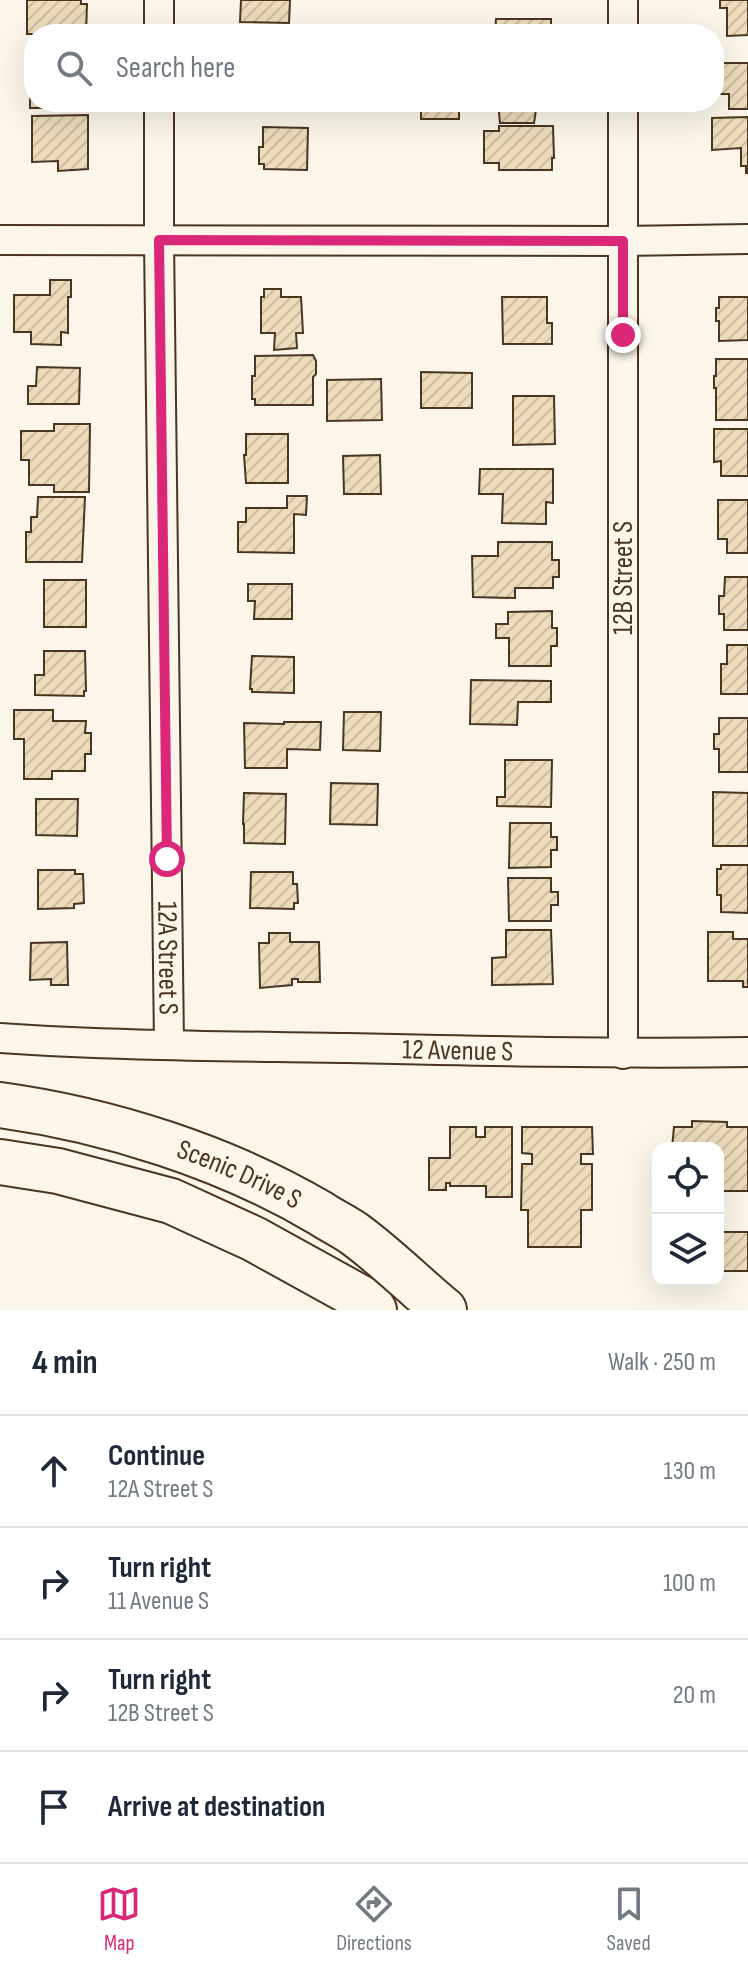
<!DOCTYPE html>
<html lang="en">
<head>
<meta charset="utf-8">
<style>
  :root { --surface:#fff; --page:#f2f2f3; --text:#1f2937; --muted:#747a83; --line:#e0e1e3; --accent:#db2777 }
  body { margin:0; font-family:"Sofia Sans Condensed",sans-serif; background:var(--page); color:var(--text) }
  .controls { position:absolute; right:24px; bottom:24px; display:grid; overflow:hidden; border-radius:16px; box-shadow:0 8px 32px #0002 }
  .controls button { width:72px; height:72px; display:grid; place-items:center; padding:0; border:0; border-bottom:2px solid var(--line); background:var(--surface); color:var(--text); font:40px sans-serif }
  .stop { position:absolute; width:24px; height:24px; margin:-18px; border:6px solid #db2777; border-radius:50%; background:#fff }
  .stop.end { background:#db2777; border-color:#fff; box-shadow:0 2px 8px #0008 }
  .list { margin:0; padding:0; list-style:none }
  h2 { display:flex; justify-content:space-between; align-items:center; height:104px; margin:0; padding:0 32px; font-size:34px }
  h2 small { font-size:26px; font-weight:400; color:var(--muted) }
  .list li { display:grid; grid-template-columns:52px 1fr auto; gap:24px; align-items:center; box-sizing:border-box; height:112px; padding:0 32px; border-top:2px solid var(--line) }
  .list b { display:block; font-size:30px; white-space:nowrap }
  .list p { margin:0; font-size:26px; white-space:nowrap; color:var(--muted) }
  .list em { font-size:26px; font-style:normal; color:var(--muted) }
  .icon { flex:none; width:44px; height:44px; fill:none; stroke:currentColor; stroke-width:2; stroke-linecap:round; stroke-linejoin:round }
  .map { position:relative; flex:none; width:748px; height:1310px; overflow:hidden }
  .search { position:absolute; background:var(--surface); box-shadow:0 8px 32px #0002; left:24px; right:24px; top:24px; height:88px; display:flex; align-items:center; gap:20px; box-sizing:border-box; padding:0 28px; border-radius:32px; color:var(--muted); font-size:30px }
  .sheet { height:552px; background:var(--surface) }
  nav { display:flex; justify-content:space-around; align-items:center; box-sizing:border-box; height:112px; border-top:2px solid var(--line); background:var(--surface); font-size:22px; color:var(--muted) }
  nav a { display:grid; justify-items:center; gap:4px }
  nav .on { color:var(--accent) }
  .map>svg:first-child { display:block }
</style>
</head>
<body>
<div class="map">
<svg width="748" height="1310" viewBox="0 0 748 1310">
  <defs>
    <pattern id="building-hatch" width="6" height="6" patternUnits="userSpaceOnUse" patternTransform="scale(2)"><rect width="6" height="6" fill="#ecdcbc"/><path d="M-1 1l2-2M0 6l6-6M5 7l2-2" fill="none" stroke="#ccbda1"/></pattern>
  </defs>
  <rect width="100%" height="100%" fill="#fbf6e9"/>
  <path fill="url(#building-hatch)" stroke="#4a3520" stroke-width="2" d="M 27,0 L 81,0 L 81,4 L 87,4 L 86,34 L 27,34 Z
    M 241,0 L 290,0 L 289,23 L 240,22 Z
    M 720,0 L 748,0 L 748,35 L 727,36 L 727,8 L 720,8 Z
    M 496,19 L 551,19 L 551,34 L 495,34 Z
    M 717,63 L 748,63 L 748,109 L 729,109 L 729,94 L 717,94 Z
    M 30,86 L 34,86 L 34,102 L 88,102 L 88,108 L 30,108 Z
    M 421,102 L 459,102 L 459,119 L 421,119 Z
    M 498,102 L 553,102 L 553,110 L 536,110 L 534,123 L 500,123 Z
    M 88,115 L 88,169 L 58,171 L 58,161 L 32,162 L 32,116 Z
    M 748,117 L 748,173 L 746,173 L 746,166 L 741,166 L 741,148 L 712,150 L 712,118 Z
    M 499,126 L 553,126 L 554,158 L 552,158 L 552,170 L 499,170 L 499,163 L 484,163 L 484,131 L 499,131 Z
    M 263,127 L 308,128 L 307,170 L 264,169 L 264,164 L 259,164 L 259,147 L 263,147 Z
    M 50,280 L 71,280 L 71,297 L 68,297 L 68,333 L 61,332 L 61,345 L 31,344 L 31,332 L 14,332 L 14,295 L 50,295 Z
    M 264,289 L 281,289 L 281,297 L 301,297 L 303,333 L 296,333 L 297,348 L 274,350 L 275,333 L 261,333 L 261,297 L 264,297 Z
    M 502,297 L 547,297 L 547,323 L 552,323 L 552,344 L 503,344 Z
    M 719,297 L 748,297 L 748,340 L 719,341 L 719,321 L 716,321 L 716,308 L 719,308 Z
    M 313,355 L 316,361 L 316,374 L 313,377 L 313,405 L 255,405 L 255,399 L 252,399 L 252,376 L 255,376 L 255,356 Z
    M 716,359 L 748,359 L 748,420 L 716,420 L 716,388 L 714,388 L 714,376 L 716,376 Z
    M 37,367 L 80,368 L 79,404 L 28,404 L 28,386 L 36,386 Z
    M 421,372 L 472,373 L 472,408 L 421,408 Z
    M 381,379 L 382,420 L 327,421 L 327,380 Z
    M 513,396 L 554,396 L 555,444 L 513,445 Z
    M 54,424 L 90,424 L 89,492 L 54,492 L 54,485 L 29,485 L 29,460 L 21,460 L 21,431 L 54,431 Z
    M 714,429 L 748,429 L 748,476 L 721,476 L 721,461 L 714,462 Z
    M 246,434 L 288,434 L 288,483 L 246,483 L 244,455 L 246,455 Z
    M 380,455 L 381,494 L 344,494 L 343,456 Z
    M 480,469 L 553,469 L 553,503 L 546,502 L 546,524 L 502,523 L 503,494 L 479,494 Z
    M 287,496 L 307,496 L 306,515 L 294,514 L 294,553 L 238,552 L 238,522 L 246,522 L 246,508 L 287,508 Z
    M 38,497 L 85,497 L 82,562 L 26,562 L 26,532 L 31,532 L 31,517 L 37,517 Z
    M 718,500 L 748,500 L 748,553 L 727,553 L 727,539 L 718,539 Z
    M 498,542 L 552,542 L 552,560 L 559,560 L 559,577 L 553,577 L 553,588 L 515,588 L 515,598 L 473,597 L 472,556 L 498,556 Z
    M 725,577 L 748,577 L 748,630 L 724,630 L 724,614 L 719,614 L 719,596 L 724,596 Z
    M 44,580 L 86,580 L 86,627 L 44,627 Z
    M 248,584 L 292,584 L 292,619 L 254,619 L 255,601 L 248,601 Z
    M 552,611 L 552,628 L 557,628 L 557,646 L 551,646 L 551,666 L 509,666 L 509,638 L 496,638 L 496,624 L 508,624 L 508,612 Z
    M 727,645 L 748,645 L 748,694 L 721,694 L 721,664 L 727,664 Z
    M 44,651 L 85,651 L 86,691 L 84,691 L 84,696 L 35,695 L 35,675 L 44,675 Z
    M 252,656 L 294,657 L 294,693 L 252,692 L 252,689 L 250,689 Z
    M 471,680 L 551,681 L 551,702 L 518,702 L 517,725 L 470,724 Z
    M 14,710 L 53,710 L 53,721 L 86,721 L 85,733 L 91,733 L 91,754 L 85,754 L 85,771 L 52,771 L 52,779 L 24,779 L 24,739 L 14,739 Z
    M 344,712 L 381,712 L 380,751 L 343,750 Z
    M 719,718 L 748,718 L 748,772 L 719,772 L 719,749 L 714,749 L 714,734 L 719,734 Z
    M 284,722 L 321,722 L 320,750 L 287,749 L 287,768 L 245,768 L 244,723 L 284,724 Z
    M 505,760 L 552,760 L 551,807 L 497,806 L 497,797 L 505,797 Z
    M 331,783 L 378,784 L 377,825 L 330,824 Z
    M 713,792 L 748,793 L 748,846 L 713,846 Z
    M 244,793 L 286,794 L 285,844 L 244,843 L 244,824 L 243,824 Z
    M 36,799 L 78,799 L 77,836 L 36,835 Z
    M 510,823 L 551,823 L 551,837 L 557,837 L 557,850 L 551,850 L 551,867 L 509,868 Z
    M 721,865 L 748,865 L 748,913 L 721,912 L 721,895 L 717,895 L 717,869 L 721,869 Z
    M 38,870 L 75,870 L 75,874 L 83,874 L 84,903 L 74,904 L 74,908 L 38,909 Z
    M 251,872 L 293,872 L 293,884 L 297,884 L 298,903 L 294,903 L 294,909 L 250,908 Z
    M 508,878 L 551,878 L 551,892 L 558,892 L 558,905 L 551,905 L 551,921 L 509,921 Z
    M 506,930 L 551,930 L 553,984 L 492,985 L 492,958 L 506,957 Z
    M 708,932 L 733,932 L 733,939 L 748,939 L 748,987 L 743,987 L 743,981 L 708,981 Z
    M 269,933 L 290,933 L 290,942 L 319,942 L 320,982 L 298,982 L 298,979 L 292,979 L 292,985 L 260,988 L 259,943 L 269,943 Z
    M 67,942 L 68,985 L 51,985 L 51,979 L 30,980 L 31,943 Z
    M 692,1121 L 727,1122 L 727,1127 L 748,1127 L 748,1191 L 722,1191 L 722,1183 L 718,1183 L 718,1148 L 672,1148 L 674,1127 L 692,1127 Z
    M 450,1127 L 476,1127 L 476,1137 L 485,1137 L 485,1127 L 512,1127 L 512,1197 L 486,1197 L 486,1186 L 450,1186 L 450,1183 L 446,1183 L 446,1190 L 429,1190 L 429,1158 L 450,1158 Z
    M 522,1127 L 592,1127 L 593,1154 L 581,1154 L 581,1164 L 592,1164 L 592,1210 L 581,1210 L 581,1247 L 528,1247 L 528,1210 L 521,1210 L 522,1164 L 532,1164 L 532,1154 L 522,1153 Z
    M 718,1232 L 748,1232 L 748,1271 L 718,1271 Z"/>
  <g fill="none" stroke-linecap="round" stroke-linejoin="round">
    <defs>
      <g id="street">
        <path d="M 623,0 L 623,34"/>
        <path d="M 159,34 L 159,0"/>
        <path id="s1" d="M 159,102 L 159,240 L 169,1045"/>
        <path d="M 623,102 L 623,1054"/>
        <path d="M 0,240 L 623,241 L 748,239"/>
        <path id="s2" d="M 0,1038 C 115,1046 231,1046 347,1048 C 480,1051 614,1054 748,1052"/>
      </g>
      <g id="primary">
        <path id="s3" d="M 0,1105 C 109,1120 225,1157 320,1213 C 332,1221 345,1227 356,1235 C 387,1258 415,1286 444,1310"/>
        <path d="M 0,1162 L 58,1171 L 171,1201 L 254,1239 L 359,1297 L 374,1310"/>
      </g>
    </defs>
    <use href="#street" stroke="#4a3520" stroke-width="32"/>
    <use href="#primary" stroke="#4a3520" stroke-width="48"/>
    <use href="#street" stroke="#fbf6e9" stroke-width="28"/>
    <use href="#primary" stroke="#fbf6e9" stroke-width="44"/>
  </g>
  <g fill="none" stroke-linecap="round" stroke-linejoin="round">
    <path stroke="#db2777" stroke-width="10" d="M 167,859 L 159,240 L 623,241 L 623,335"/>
  </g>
  <g text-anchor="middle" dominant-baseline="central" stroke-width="6" stroke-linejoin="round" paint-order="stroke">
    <g font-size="28" fill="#4a3520" stroke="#fbf6e9">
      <text transform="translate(623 578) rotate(-90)">12B Street S</text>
      <text stroke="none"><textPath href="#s1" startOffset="856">12A Street S</textPath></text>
      <text stroke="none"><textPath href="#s2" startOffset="458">12 Avenue S</textPath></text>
      <text stroke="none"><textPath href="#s3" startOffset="250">Scenic Drive S</textPath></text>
    </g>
  </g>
</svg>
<div class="controls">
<button><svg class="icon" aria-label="locate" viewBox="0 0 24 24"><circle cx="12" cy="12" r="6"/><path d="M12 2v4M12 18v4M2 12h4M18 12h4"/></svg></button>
<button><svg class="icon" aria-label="layers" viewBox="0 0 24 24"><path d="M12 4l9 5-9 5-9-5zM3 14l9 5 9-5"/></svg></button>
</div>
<div class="stop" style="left:167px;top:859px"></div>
<div class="stop end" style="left:623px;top:335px"></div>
<div class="search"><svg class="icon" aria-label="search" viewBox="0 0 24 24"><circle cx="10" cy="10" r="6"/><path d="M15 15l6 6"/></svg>Search here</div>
</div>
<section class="sheet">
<h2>4 min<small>Walk · 250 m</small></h2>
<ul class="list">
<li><svg class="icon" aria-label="ahead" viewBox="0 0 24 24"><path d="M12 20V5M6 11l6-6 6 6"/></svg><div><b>Continue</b><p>12A Street S</p></div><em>130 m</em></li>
<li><svg class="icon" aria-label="right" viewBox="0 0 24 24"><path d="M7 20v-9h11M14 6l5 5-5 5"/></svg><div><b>Turn right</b><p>11 Avenue S</p></div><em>100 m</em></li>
<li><svg class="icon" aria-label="right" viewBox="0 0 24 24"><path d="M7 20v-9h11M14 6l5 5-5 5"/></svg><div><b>Turn right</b><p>12B Street S</p></div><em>20 m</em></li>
<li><svg class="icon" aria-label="arrive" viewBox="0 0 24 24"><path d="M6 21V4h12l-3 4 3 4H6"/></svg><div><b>Arrive at destination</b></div></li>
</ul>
</section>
<nav>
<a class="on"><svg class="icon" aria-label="map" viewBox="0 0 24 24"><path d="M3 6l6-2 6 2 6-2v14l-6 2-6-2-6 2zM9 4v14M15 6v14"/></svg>Map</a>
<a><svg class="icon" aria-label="directions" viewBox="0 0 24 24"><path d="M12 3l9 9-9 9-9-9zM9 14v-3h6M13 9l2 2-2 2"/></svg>Directions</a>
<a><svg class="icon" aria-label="saved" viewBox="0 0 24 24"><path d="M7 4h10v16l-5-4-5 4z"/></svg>Saved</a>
</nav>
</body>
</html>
